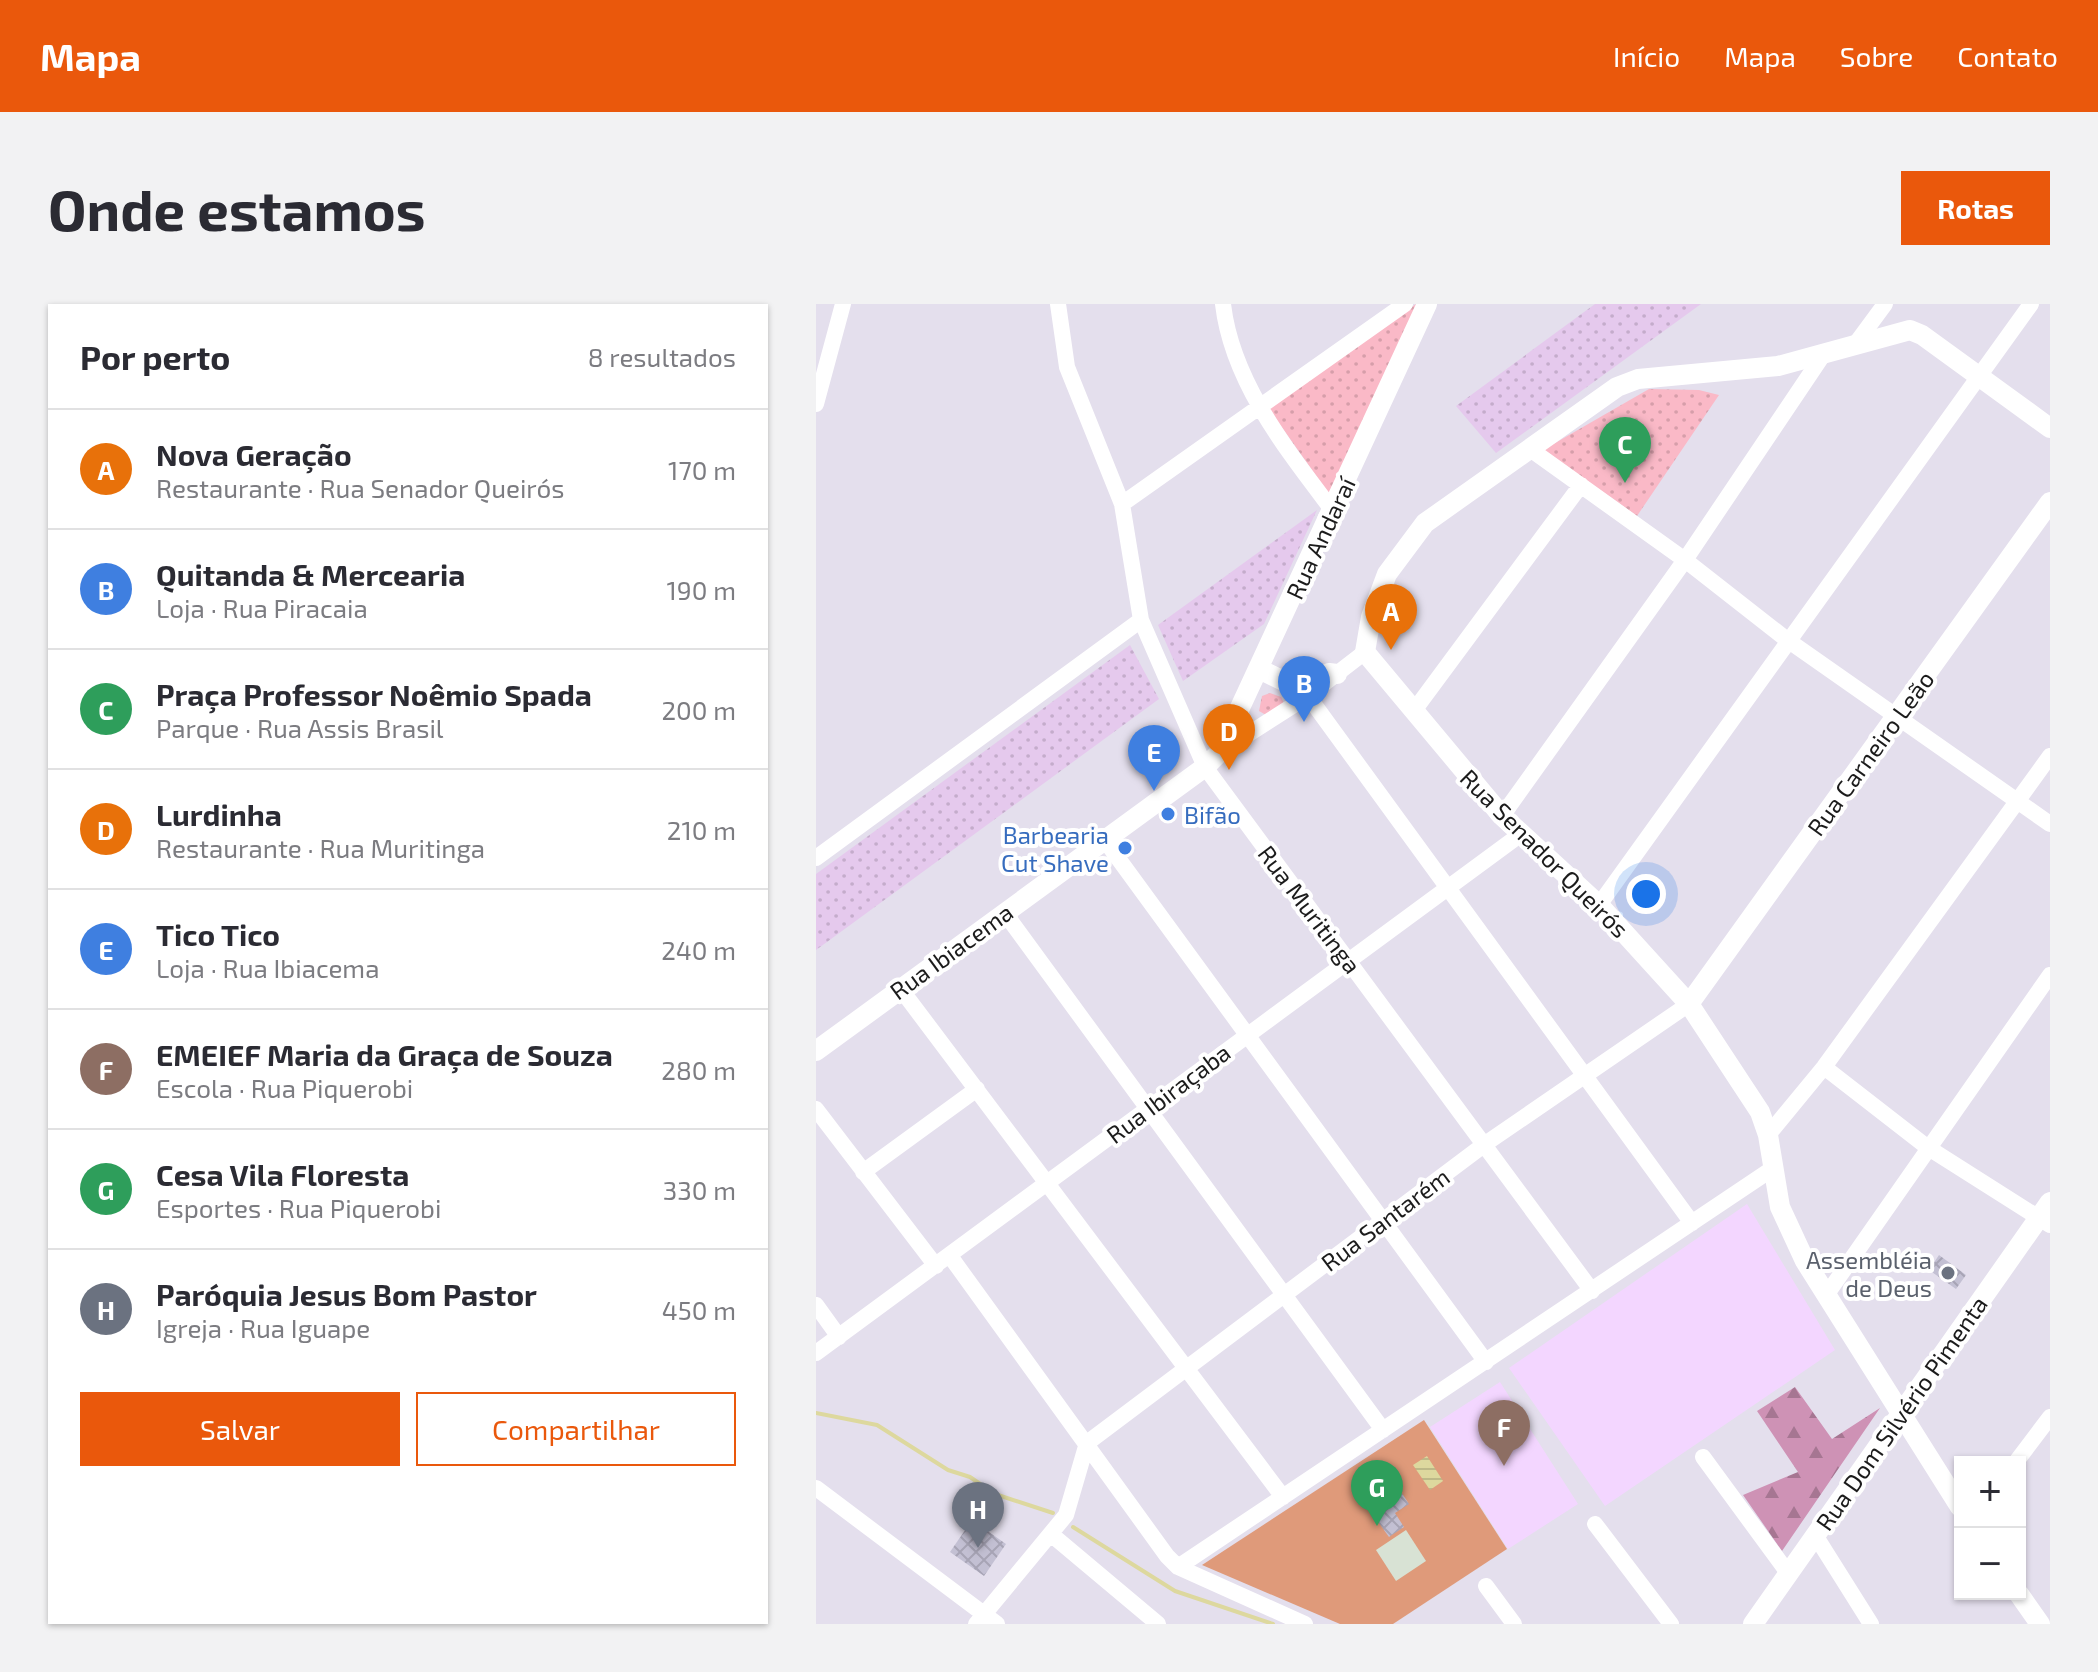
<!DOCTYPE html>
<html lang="pt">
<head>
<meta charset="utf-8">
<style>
  :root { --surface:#fff; --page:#f2f2f3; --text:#2b2b33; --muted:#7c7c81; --line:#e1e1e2; --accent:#ea580c }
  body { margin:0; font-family:"Exo 2",sans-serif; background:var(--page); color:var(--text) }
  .controls { position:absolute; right:24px; bottom:24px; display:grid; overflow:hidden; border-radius:0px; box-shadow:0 2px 6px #0004 }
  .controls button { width:72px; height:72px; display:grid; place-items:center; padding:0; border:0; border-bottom:2px solid var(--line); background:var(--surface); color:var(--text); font:40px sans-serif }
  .you { position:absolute; left:830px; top:590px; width:28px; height:28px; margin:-20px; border:6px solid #fff; border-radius:50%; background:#1a73e8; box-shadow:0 0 0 12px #1a73e833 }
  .badge { display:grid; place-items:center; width:52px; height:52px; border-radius:50%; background:var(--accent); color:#fff; font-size:26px; font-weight:700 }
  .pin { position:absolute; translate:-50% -66px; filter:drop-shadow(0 2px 4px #0008) }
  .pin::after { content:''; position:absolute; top:42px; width:28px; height:24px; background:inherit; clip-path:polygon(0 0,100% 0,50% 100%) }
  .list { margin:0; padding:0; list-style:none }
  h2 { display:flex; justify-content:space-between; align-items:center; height:104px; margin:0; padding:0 32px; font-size:34px }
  h2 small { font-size:26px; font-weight:400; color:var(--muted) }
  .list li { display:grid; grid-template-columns:52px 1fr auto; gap:24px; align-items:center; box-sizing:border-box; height:120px; padding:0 32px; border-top:2px solid var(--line) }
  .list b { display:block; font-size:30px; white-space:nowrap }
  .list p { margin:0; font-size:26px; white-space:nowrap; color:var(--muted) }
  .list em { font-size:26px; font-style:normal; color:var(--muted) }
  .actions { display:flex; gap:16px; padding:24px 32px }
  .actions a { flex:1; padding:18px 0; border:2px solid var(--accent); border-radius:0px; text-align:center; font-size:28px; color:var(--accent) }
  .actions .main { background:var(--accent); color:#fff }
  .map { position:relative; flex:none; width:1234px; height:1320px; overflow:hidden; border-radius:0px }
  header { display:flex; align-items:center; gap:48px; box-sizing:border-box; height:112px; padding:0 40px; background:var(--accent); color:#fff }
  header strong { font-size:38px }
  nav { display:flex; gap:44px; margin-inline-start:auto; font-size:28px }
  .intro { display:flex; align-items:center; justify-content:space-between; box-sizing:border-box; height:192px; padding:0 48px }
  h1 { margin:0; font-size:56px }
  .button { padding:20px 36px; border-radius:0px; background:var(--accent); color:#fff; font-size:28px; font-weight:700 }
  main { display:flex; gap:48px; padding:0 48px }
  aside { flex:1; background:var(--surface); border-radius:0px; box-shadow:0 2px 6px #0004 }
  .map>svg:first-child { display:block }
</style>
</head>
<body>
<header>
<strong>Mapa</strong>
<nav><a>Início</a><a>Mapa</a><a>Sobre</a><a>Contato</a></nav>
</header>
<div class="intro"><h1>Onde estamos</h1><a class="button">Rotas</a></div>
<main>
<aside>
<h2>Por perto<small>8 resultados</small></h2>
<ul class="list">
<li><span class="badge" style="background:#e8710a">A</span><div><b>Nova Geração</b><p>Restaurante · Rua Senador Queirós</p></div><em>170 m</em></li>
<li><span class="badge" style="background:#3f7fe0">B</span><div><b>Quitanda &amp; Mercearia</b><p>Loja · Rua Piracaia</p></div><em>190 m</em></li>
<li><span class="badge" style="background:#2e9e5b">C</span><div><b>Praça Professor Noêmio Spada</b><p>Parque · Rua Assis Brasil</p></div><em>200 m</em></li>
<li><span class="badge" style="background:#e8710a">D</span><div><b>Lurdinha</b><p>Restaurante · Rua Muritinga</p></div><em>210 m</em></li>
<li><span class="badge" style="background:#3f7fe0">E</span><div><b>Tico Tico</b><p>Loja · Rua Ibiacema</p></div><em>240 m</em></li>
<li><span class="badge" style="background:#8d6e63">F</span><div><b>EMEIEF Maria da Graça de Souza</b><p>Escola · Rua Piquerobi</p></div><em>280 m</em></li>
<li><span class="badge" style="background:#2e9e5b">G</span><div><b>Cesa Vila Floresta</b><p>Esportes · Rua Piquerobi</p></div><em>330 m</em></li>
<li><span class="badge" style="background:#6b7280">H</span><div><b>Paróquia Jesus Bom Pastor</b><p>Igreja · Rua Iguape</p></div><em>450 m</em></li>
</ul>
<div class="actions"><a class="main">Salvar</a><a>Compartilhar</a></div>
</aside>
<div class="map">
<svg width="1234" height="1320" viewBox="0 0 1234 1320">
  <defs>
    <pattern id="farmland-dots" width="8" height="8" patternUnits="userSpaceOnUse" patternTransform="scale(2)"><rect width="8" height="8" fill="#e5c9ed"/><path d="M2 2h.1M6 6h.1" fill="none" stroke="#c4accb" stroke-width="1.8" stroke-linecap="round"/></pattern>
    <pattern id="forest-firs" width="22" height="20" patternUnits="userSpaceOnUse" patternTransform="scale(2)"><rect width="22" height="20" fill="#ce92b5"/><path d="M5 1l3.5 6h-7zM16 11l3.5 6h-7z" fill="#a67692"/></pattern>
    <pattern id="park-dots" width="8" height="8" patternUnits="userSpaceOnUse" patternTransform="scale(2)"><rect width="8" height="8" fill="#fab9c7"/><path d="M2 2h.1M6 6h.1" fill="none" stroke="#d69eaa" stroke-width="1.8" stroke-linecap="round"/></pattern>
    <pattern id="water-rules" width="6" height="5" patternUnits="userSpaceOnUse" patternTransform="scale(2)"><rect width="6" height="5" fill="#ddd89e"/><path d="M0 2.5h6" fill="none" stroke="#bdb988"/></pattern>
    <pattern id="building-cross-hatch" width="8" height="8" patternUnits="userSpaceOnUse" patternTransform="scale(2)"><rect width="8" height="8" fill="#c3c0d3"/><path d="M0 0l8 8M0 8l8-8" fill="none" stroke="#a7a4b5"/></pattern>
  </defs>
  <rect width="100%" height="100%" fill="#e4dfed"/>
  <path fill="#f3d6ff" d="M 931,900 L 1019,1046 L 789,1202 L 693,1064 Z
    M 684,1078 L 762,1200 L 692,1245 L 614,1123 Z"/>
  <path fill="url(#farmland-dots)" d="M 779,0 L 885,0 L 680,149 L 640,102 Z
    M 501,206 L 448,320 L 367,377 L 342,321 Z
    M 314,341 L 343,395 L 0,646 L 0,570 Z"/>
  <path fill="url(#forest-firs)" d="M 979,1083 L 1016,1135 L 1064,1104 L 966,1247 L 927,1191 L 982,1168 L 941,1107 Z"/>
  <path fill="url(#park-dots)" d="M 600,0 L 608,0 L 515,193 L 453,105 Z
    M 833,85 L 883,86 L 903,91 L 821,212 L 727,146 Z
    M 454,389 L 465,393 L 468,399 L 450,411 L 443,407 L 446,392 Z"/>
  <path fill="#df9a7a" d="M 608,1116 L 691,1245 L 577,1320 L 524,1320 L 386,1261 Z"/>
  <path fill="#d8e2d4" d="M 590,1226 L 610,1257 L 580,1277 L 560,1246 Z"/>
  <path fill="url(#water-rules)" d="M 611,1152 L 627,1177 L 614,1186 L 597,1161 Z"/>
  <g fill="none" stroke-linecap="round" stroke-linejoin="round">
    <path stroke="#ddd89e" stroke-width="4" d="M 0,1109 L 61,1121 L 132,1166 L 154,1173 L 179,1190 L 237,1209
      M 257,1223 L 359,1287 L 457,1320"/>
  </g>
  <path fill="url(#building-cross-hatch)" d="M 1123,951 L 1150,971 L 1140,985 L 1113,966 Z
    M 568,1162 L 593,1200 L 579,1209 L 588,1223 L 573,1233 L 537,1183 Z
    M 156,1216 L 190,1240 L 168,1272 L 134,1248 Z"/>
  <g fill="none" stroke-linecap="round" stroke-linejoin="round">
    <path stroke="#fff" stroke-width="16" d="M 242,0 L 251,63 L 306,200 L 325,316 L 389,463 L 776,987
      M 407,0 C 416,78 471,146 517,207
      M 1041,38 L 1069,0
      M 0,100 L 27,0
      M 714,145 L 869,256 L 970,335 L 1234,520
      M 306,200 L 589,0
      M 492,392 L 876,919
      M 597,408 L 765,181
      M 403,449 L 492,392 L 549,348
      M 686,512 L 869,256 L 1009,48
      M 288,535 L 670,1058
      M 0,554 L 325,316
      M 783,601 L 1215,0
      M 188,608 L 567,1126
      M 84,684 L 467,1193
      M 1008,763 L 1111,843 L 1234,921
      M 0,805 L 120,962
      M 952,831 L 1008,763 L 1234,452
      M 47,868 L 161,785
      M 134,952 L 351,1252 L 362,1263 L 489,1320
      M 1011,990 L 1234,671
      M 0,1001 L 23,1033
      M 0,1049 L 705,530
      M 887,1153 L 972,1269
      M 1200,1158 L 1234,1113
      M 0,1184 L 181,1320
      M 779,1220 L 855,1320
      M 236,1231 L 342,1320
      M 999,1231 L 1055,1320
      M 362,1263 L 956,865
      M 670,1282 L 698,1320
      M 160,1320 L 250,1211 L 271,1139 L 669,840 L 873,700"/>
    <path stroke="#fff" stroke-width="20" d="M 443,365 L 482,384 L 513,369 L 521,370
      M 873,700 L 1234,198
      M 0,747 L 389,463 L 403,449 L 611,0
      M 1144,1203 L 989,957 L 964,903 L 952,831 L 944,808 L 873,700 L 783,601 L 686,512 L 549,348 L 555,313 L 571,270 L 609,219 L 801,83 L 822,75 L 962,62 L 1094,26 L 1106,31 L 1234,124
      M 1203,1290 L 1224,1320
      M 937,1320 L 1234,898"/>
  </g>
  <g fill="#3f7fe0" stroke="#fff" stroke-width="3">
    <circle cx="352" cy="510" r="8"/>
    <circle cx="309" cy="544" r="8"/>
  </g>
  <circle fill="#6b7280" stroke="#fff" stroke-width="3" cx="1132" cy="969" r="8"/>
  <g text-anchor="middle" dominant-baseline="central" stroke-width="8" stroke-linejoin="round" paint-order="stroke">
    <g font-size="24" fill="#1b1b1b" stroke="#fff">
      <text transform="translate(504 234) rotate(-65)">Rua Andaraí</text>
      <text transform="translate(1054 449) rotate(-54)">Rua Carneiro Leão</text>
      <text transform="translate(729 549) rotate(45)">Rua Senador Queirós</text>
      <text transform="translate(494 605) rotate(53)">Rua Muritinga</text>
      <text transform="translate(135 647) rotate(-36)">Rua Ibiacema</text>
      <text transform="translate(352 789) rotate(-37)">Rua Ibiraçaba</text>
      <text transform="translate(569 915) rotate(-37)">Rua Santarém</text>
      <text transform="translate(1085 1109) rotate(-55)">Rua Dom Silvério Pimenta</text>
    </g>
    <g font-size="24" fill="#366cbe" stroke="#fff" text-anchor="start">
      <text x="368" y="510">Bifão</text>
      <text x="293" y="530" text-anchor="end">Barbearia<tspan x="293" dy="28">Cut Shave</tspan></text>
    </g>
    <g font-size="24" fill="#5b616d" stroke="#fff" text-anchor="end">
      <text x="1116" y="955">Assembléia<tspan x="1116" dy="28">de Deus</tspan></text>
    </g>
  </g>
</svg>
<div class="controls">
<button>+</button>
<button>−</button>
</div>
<div class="you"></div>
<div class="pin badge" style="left:575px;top:346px;background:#e8710a">A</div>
<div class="pin badge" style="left:488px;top:418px;background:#3f7fe0">B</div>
<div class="pin badge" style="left:809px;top:179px;background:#2e9e5b">C</div>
<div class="pin badge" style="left:413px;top:466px;background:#e8710a">D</div>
<div class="pin badge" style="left:338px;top:487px;background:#3f7fe0">E</div>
<div class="pin badge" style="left:688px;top:1162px;background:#8d6e63">F</div>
<div class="pin badge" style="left:561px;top:1222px;background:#2e9e5b">G</div>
<div class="pin badge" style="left:162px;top:1244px;background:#6b7280">H</div>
</div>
</main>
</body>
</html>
